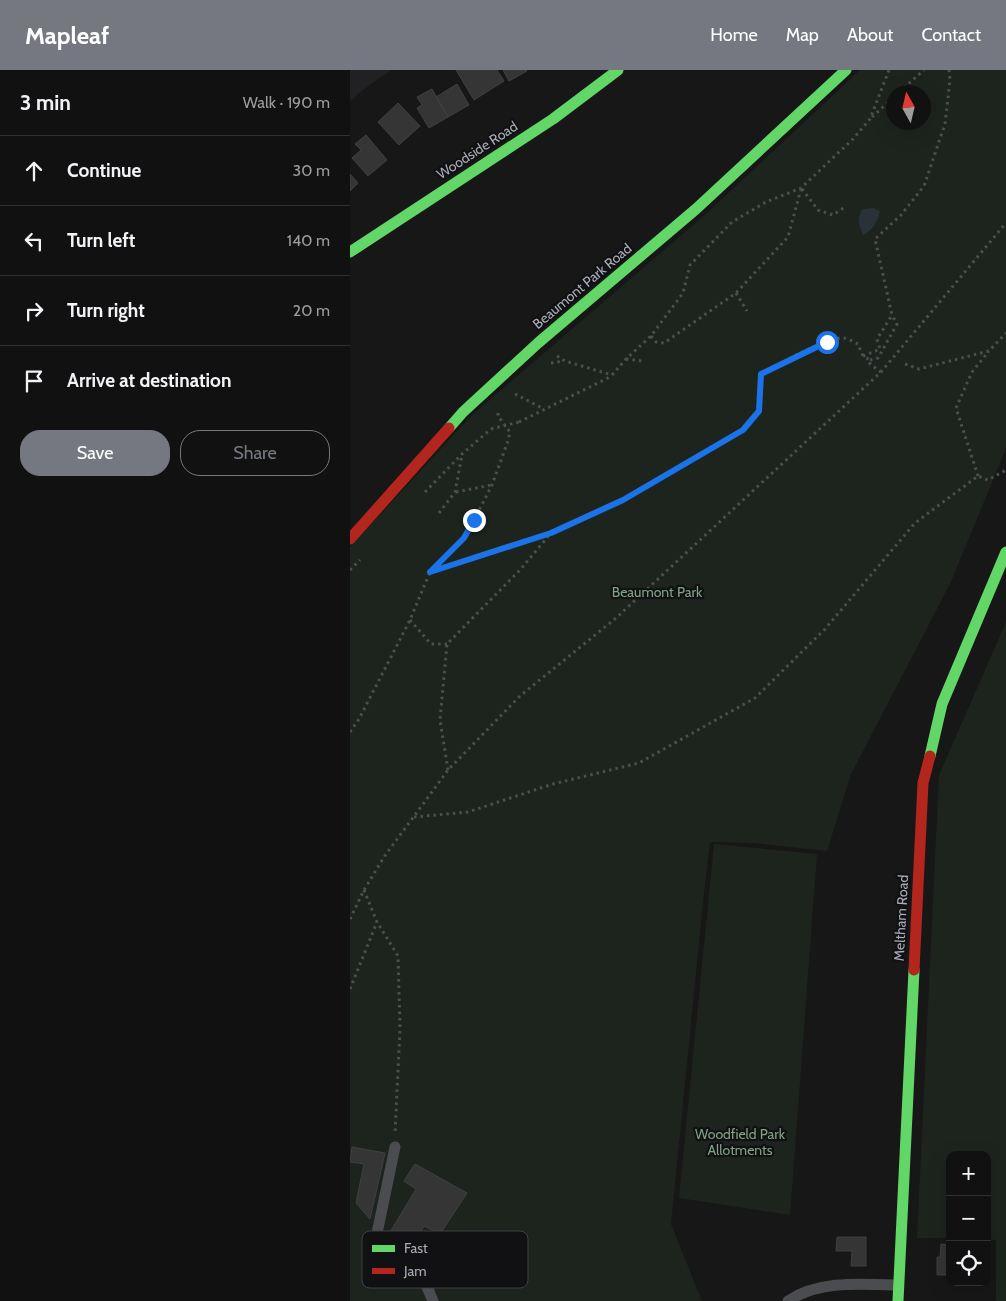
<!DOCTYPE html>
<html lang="en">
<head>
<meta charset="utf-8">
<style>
  :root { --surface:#111; --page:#1e1f1f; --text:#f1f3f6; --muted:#9c9d9f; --line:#303131; --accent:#757880 }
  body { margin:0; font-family:Cabin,sans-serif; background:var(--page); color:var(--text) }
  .controls { position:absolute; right:15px; bottom:15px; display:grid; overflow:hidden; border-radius:10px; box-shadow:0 5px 20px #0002 }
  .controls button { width:45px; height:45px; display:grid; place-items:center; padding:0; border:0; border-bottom:1px solid var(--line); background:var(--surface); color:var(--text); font:25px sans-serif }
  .compass { position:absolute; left:536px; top:15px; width:45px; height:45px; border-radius:50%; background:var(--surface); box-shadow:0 5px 20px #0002; rotate:352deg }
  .stop { position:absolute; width:15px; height:15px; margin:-11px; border:4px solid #1a73e8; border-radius:50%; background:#fff }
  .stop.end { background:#1a73e8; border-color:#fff; box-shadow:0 1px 5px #0008 }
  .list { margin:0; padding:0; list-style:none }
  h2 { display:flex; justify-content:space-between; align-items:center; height:65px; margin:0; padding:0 20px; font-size:21px }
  h2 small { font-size:16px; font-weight:400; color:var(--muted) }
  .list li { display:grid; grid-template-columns:32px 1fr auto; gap:15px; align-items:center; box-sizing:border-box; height:70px; padding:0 20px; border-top:1px solid var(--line) }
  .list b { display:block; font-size:19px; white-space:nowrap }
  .list em { font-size:16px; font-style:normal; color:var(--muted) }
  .actions { display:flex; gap:10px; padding:15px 20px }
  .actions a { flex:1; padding:11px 0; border:1px solid var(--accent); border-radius:20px; text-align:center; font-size:18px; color:var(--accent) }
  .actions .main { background:var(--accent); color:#fff }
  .icon { flex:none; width:28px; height:28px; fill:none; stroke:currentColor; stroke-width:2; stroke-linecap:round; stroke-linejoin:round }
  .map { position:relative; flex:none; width:656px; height:1231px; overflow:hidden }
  header { display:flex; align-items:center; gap:30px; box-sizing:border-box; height:70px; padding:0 25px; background:var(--accent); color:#fff }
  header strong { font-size:24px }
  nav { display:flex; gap:28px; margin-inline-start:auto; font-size:18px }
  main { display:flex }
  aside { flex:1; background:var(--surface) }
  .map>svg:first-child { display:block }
</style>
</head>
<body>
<header>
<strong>Mapleaf</strong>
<nav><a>Home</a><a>Map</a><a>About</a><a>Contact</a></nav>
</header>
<main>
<aside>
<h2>3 min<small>Walk · 190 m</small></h2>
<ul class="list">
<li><svg class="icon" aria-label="ahead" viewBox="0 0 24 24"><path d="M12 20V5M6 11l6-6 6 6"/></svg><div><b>Continue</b></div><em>30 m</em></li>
<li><svg class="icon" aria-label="left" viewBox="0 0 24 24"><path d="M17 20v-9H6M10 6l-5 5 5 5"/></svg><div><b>Turn left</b></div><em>140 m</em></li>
<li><svg class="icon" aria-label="right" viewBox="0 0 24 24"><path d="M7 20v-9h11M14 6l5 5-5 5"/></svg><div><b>Turn right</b></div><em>20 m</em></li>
<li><svg class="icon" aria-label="arrive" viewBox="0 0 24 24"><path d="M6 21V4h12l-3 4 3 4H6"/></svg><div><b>Arrive at destination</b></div></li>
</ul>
<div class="actions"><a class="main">Save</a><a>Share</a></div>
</aside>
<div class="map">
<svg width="656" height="1231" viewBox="0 0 656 1231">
  <rect width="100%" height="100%" fill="#171717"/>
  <path fill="#212123" d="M 0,0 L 41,0 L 10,22 L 0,31 Z"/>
  <path fill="#1d241e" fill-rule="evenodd" d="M 510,0 L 656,0 L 656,378 L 601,512 L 501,704 L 477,781 L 404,773 L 360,772 L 353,832 L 321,1154 L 352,1231 L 0,1231 L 0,477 L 122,345 L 356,144 ZM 544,22 L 574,22 L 574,52 L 544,52 Z
    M 656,552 L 656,1231 L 646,1231 L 646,1170 L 637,1169 L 637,1085 L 600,1085 L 600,1168 L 567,1168 L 589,705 Z
    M 364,774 L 467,784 L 440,1145 L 329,1128 Z"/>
  <path fill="#2a3239" d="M 523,138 L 530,141 C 527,152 524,159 513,165 C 509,155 506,148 513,139 Z"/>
  <path fill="#353536" stroke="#3f4043" d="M 106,0 L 147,0 L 154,11 L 124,30 Z
    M 153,0 L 176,0 L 177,1 L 159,11 Z
    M 107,14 L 119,35 L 98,47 L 86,27 Z
    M 82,19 L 98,47 L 79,58 L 67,38 L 72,35 L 67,27 Z
    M 48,33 L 70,56 L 49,75 L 28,52 Z
    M 16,65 L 37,90 L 18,106 L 2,88 L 11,80 L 5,74 Z
    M 0,104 L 8,113 L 0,121 Z
    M 2,1077 L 35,1083 L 20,1149 L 6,1133 L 14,1094 L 0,1092 Z
    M 65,1094 L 117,1123 L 90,1164 L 74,1156 L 61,1178 L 39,1164 L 66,1119 L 54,1111 Z
    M 487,1167 L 516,1167 L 516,1196 L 501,1196 L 502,1181 L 486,1181 Z
    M 591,1174 L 600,1175 L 600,1205 L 587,1205 L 587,1187 L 590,1187 Z"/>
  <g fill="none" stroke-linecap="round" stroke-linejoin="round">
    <path stroke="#4d4e52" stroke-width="3" stroke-dasharray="2.5 4" stroke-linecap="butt" d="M 549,22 L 574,0
      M 522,47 L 544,27
      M 452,119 L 468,140 L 483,145 L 495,137
      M 386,223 L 397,241
      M 301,266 L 306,272 L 314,273 L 386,223 L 438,167 L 451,119
      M 207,286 L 215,291 L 262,305 L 276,289 L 301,266 L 333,223 L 340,195 L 382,152 L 416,132 L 451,118 L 503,69 L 520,49 L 539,0
      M 513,286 L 530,279 L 527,269 L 542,245 L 525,169 L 551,145 L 574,116 L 595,54 L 600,10 L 599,0
      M 276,289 L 292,291
      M 520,290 L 528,288 L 547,254 L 542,245
      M 201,293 L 214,291
      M 555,294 L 569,299 L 639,281 L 656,263
      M 165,324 L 194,339
      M 169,352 L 262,306
      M 628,406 L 606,338 L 622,302 L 639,281
      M 75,422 L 112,384 L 141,359
      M 106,422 L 141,415
      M 89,443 L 105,422 L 112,385
      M 0,500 L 10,490
      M 83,501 L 201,463
      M 60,550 L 81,574 L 97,574
      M 0,662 L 9,649 L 60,550 L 80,502 L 114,469 L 124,450 L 142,415 L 158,371 L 160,362 L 148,346 L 148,342
      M 98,700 L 90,650 L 97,574 L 170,500 L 201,463 L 273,430 L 393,360 L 409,341 L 411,304 C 426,296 479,265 494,268 C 499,269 504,272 508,274 L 513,286 L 520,290 L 520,294 L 531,302
      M 64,747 L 118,742 L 203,714 L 289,693 L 405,628 L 475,559 L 565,453 L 628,406 L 638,410 L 656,400
      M 14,820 L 27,852 L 48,886 L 50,959 L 45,1064
      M 0,849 L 14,820 L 34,787 L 98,700 L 170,626 L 266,548 L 531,302 L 656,153
      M 0,919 L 27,852"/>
    <path stroke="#4b4c50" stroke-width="11" d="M 45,1077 L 26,1168 L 74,1210 L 83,1231
      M 438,1231 C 469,1210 512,1214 547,1215"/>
    <path stroke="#63d668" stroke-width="11" d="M 0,182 L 203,49 L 268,0
      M 99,358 L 113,342 L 188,273 L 346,139 L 496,0
      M 580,686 L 592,634 L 656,482
      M 548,1231 L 564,900"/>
    <path stroke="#b3261e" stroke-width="11" d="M 0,469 L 99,358
      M 564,900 L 573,713 L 580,686"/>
    <path stroke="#4d4e52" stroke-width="3" stroke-dasharray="2.5 4" stroke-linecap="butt" d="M 141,359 L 169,352"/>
  </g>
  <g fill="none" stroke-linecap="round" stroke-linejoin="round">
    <path stroke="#1a73e8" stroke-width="6" d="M 124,450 L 114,468 L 80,502 L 201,463 L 273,430 L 393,360 L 409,341 L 411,304 L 477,272"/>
  </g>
  <g text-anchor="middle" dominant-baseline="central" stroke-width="4.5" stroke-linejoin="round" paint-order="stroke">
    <g font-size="14" fill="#a8adb8" stroke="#111113">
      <text transform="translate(127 80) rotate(-33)">Woodside Road</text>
      <text transform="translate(232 216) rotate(-40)">Beaumont Park Road</text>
      <text transform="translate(551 848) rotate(-87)">Meltham Road</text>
    </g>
    <g font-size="14" fill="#7fa381" stroke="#111113">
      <text x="307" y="522">Beaumont Park</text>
      <text x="390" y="1064">Woodfield Park<tspan x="390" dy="16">Allotments</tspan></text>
    </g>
  </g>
  <rect x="12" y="1161" width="166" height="57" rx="8" fill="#111113" stroke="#3e4045" stroke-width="1"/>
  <rect x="22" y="1175" width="23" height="7" fill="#63d668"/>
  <rect x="22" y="1198" width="23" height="6" fill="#b3261e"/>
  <g font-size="14" fill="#a8adb8">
    <text x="54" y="1183">Fast</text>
    <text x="54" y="1206">Jam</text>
  </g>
</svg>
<div class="controls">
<button>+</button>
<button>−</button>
<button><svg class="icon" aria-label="locate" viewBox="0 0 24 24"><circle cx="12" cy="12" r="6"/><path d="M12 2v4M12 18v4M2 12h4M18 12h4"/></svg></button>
</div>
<svg class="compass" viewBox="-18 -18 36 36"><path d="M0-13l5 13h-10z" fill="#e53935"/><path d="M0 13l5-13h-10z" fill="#9c9d9f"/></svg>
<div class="stop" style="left:477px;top:272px"></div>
<div class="stop end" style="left:124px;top:450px"></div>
</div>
</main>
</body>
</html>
